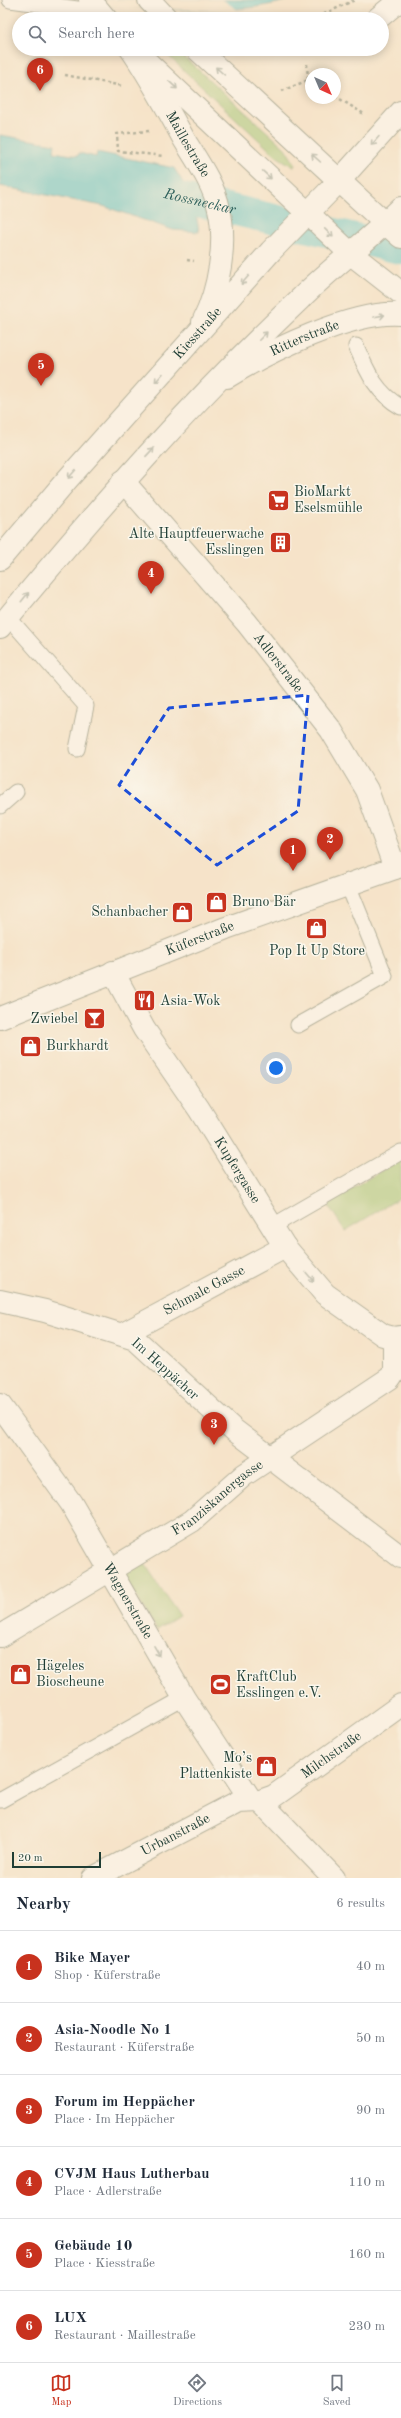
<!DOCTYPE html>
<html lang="en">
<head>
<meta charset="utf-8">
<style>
  :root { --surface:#fff; --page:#f6f6f7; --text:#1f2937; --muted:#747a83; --line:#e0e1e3; --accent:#c8321e }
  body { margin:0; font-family:"Old Standard TT",serif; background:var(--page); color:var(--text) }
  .compass { position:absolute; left:305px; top:68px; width:36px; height:36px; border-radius:50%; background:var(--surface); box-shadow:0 2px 10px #0003; rotate:136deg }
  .scale { position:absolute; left:12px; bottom:10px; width:89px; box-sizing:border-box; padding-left:4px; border:2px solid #1f3d34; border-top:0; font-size:11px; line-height:14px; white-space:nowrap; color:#1f3d34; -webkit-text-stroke:3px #fbf7ec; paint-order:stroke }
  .you { position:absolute; left:276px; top:1068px; width:14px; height:14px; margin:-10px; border:3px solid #fff; border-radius:50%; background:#1a73e8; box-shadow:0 0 0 6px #1a73e833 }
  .badge { display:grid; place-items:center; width:26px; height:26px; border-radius:50%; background:var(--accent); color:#fff; font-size:13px; font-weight:700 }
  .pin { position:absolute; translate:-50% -33px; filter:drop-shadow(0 1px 2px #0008) }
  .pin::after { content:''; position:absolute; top:21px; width:14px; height:12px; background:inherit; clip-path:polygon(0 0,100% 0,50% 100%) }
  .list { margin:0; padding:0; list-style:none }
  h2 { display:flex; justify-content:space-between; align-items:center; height:52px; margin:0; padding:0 16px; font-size:17px }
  h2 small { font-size:13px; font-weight:400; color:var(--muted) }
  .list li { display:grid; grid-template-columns:26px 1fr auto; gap:12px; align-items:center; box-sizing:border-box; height:72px; padding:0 16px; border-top:1px solid var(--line) }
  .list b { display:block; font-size:15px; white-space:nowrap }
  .list p { margin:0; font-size:13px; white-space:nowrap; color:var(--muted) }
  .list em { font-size:13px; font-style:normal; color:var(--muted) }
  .icon { flex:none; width:22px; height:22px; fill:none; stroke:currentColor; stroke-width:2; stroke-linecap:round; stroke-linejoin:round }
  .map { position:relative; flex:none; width:401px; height:1878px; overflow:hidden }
  .search { position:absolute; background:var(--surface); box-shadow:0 2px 10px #0003; left:12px; right:12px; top:12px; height:44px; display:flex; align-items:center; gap:10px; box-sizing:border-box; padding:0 14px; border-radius:22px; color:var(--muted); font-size:15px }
  .sheet { height:484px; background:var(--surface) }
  nav { display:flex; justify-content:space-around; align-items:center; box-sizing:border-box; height:56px; border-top:1px solid var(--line); background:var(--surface); font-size:11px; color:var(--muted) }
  nav a { display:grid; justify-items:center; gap:2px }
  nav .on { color:var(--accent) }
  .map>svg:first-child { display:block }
</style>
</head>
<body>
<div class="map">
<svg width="401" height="1878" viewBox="0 0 401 1878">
  <rect width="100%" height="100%" fill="#fbf7ec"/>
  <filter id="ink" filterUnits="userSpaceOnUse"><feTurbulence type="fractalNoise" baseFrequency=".025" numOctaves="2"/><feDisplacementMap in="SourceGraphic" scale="8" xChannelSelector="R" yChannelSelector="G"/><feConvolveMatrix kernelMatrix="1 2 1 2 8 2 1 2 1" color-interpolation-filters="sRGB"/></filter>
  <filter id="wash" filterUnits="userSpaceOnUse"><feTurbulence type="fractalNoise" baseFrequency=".012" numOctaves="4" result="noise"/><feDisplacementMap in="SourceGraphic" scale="16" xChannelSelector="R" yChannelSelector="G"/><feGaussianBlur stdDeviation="0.9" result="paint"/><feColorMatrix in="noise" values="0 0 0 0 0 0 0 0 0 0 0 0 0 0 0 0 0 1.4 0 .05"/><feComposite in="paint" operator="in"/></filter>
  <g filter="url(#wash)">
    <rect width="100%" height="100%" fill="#f5e3c9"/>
    <path fill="#9cc673" stroke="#5e8254" d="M 161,49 L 175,49 L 285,148 L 295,164 L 294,167 L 276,156 Z
      M 401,1159 L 401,1197 L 345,1231 L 327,1203 Z
      M 143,1561 L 179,1616 L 157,1630 L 122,1574 Z"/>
    <path fill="#58c6cc" stroke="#3c8280" d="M 73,0 L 289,0 C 247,12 206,11 162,9 C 132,8 103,6 73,0 Z
      M 0,135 L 55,144 L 54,152 L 78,156 L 79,153 L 96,157 L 97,152 L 174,168 C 188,189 196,206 199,232 L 173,230 L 103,206 L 0,186 Z"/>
    <path fill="#f5e3c9" d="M 73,0 L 223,0 L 239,11 L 122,8 Z"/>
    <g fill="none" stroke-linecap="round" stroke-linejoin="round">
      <path stroke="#58c6cc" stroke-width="31" id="s1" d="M 152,191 L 401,249"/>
    </g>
  </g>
  <g filter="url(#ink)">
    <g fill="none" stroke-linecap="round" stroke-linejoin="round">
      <defs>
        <path id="lane" d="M 10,0 L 100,12
          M 356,346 C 367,371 376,393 401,407
          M 8,617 L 86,706 L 77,749
          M 0,806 L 16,792
          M 298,1025 L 385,976 L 348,885
          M 271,1227 L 401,1152
          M 1,1800 L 184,1698"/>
        <g id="street">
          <path d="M 385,223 L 401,237"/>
          <path d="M 350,253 L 401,293"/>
          <path id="s2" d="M 227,377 C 267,352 353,310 401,314"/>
          <path id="s3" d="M 123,481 L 247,623 L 331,730 L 367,790 L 395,868"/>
          <path id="s4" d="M 113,972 L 144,1029 L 199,1109 L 285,1247 L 325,1294 L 383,1335 L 394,1338 L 401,1337"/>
          <path id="s5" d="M 0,1018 L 226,928 L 401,866"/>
          <path d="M 0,1301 L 45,1311 L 135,1339 L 234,1430 L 401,1557"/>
          <path id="s6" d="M 123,1334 L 285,1247"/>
          <path id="s7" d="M 0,1405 L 71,1503 L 184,1698 L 251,1800"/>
          <path id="s8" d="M 0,1636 L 192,1521 L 244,1475 L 390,1378 L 394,1372 L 394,1338"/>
          <path d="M 260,1801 L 334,1878"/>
          <path id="s9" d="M 93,1878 L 238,1802 L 260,1801 L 274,1796 L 401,1705"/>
        </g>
        <g id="secondary">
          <path d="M 90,0 L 106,19"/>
          <path d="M 149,0 L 167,19"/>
          <path d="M 377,19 L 400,0"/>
          <path id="s10" d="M 131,49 C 151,78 168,110 185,141 C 198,162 214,185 219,209 C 227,243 219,290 203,322"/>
          <path d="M 197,49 L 385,223"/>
          <path d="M 147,62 L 350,253"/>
          <path id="s11" d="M 0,559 L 65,482 L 271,251 L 340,180 L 401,112"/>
          <path d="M 0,627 C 95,512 192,401 300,299 C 332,267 369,240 401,208"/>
        </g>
      </defs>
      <use href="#lane" stroke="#6a7768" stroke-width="17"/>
      <use href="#street" stroke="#6a7768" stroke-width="24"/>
      <use href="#secondary" stroke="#6a7768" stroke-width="24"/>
      <path stroke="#6a7768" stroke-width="2.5" stroke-dasharray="3 3" stroke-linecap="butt" d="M 313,19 L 355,0
        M 307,64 L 308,80
        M 65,75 L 123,86
        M 282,91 L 308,80 L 311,82
        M 335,96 L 364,114
        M 149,131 L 117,134 L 118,151 L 164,156
        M 187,260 L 194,261"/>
      <use href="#lane" stroke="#fff" stroke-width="15"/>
      <use href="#street" stroke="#fff" stroke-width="22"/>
      <use href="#secondary" stroke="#fff" stroke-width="22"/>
    </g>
    <defs><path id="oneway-shaft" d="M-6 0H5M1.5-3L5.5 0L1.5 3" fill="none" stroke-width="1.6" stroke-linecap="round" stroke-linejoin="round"/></defs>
    <g stroke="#8f9e9a">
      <use href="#oneway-shaft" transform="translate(220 71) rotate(-138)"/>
      <use href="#oneway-shaft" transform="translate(173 85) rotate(43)"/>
      <use href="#oneway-shaft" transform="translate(375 141) rotate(132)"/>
      <use href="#oneway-shaft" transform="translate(316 158) rotate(-138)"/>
      <use href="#oneway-shaft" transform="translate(267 175) rotate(43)"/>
      <use href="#oneway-shaft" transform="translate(329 233) rotate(44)"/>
      <use href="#oneway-shaft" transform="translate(245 280) rotate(131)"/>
      <use href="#oneway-shaft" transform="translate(379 316) rotate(-10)"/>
      <use href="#oneway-shaft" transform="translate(263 336) rotate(-45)"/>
      <use href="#oneway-shaft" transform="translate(159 378) rotate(132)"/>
      <use href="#oneway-shaft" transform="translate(150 452) rotate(-47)"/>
      <use href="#oneway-shaft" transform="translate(72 474) rotate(132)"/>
      <use href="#oneway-shaft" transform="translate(25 597) rotate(-51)"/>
      <use href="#oneway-shaft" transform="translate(310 1277) rotate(50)"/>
      <use href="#oneway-shaft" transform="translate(157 1651) rotate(60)"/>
    </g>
  </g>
  <path d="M0 0H401V1878H0ZM 308,695 L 298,811 L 217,865 L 119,785 L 169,708 Z" fill="#f5e3c9" fill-opacity=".55" fill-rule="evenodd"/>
  <path fill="none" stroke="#1d4ed8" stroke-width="3" stroke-dasharray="8 5" stroke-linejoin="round" d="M 308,695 L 298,811 L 217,865 L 119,785 L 169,708 Z"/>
  <defs>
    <symbol id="supermarket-square" viewBox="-11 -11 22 22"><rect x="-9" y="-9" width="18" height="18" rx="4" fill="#c8321e" stroke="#fbf7ec"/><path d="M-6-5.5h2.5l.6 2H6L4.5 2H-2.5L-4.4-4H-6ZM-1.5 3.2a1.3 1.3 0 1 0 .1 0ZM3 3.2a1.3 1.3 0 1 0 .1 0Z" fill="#fff"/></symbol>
    <symbol id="building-square" viewBox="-11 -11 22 22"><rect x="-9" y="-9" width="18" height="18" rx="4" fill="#c8321e" stroke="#fbf7ec"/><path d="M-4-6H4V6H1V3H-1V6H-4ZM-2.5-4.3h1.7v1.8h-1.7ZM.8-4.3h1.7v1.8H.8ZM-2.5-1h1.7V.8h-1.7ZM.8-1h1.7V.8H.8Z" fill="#fff"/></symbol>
    <symbol id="shop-square" viewBox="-11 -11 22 22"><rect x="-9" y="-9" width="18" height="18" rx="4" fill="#c8321e" stroke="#fbf7ec"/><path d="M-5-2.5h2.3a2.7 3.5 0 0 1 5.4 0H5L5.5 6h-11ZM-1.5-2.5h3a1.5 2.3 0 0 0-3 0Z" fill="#fff"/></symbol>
    <symbol id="restaurant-square" viewBox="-11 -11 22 22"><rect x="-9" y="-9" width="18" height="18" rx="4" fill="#c8321e" stroke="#fbf7ec"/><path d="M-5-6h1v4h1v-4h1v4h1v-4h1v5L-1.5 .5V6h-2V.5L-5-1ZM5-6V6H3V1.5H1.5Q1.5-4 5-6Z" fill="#fff"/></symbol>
    <symbol id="bar-square" viewBox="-11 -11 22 22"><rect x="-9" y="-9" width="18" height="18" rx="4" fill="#c8321e" stroke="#fbf7ec"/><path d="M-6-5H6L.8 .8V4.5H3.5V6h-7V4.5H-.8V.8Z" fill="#fff"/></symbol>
    <symbol id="stadium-square" viewBox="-11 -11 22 22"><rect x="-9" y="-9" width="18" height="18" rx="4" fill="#c8321e" stroke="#fbf7ec"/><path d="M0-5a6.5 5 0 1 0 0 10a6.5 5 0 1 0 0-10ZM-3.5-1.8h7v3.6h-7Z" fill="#fff"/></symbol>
  </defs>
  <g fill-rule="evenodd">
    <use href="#supermarket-square" x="266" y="488" width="25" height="25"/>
    <use href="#building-square" x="268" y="530" width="25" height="25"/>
    <use href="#shop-square" x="204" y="890" width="25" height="25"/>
    <use href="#shop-square" x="170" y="900" width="25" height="25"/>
    <use href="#shop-square" x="304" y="916" width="25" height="25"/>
    <use href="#restaurant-square" x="132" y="988" width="25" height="25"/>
    <use href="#bar-square" x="82" y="1006" width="25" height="25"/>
    <use href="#shop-square" x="18" y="1034" width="25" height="25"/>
    <use href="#shop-square" x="8" y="1662" width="25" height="25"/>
    <use href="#stadium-square" x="208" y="1672" width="25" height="25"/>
    <use href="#shop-square" x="254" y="1754" width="25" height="25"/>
  </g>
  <g text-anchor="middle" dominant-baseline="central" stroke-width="3" stroke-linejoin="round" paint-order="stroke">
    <g font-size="14" fill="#1f3d34" stroke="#fbf7ec">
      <text stroke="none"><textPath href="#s10" startOffset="111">Maillestraße</textPath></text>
      <text stroke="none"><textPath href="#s11" startOffset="300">Kiesstraße</textPath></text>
      <text stroke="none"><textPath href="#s2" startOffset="87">Ritterstraße</textPath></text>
      <text stroke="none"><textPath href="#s3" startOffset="239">Adlerstraße</textPath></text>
      <text stroke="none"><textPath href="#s5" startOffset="215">Küferstraße</textPath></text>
      <text stroke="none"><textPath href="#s4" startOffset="234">Kupfergasse</textPath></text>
      <text stroke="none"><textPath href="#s6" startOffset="92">Schmale Gasse</textPath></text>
      <text transform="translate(165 1369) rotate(42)">Im Heppächer</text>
      <text stroke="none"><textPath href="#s8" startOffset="258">Franziskanergasse</textPath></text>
      <text stroke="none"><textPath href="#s7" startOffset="234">Wagnerstraße</textPath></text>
      <text stroke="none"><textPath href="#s9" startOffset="271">Milchstraße</textPath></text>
      <text stroke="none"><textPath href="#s9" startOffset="93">Urbanstraße</textPath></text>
    </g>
    <g font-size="14" fill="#1f3d34" stroke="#fbf7ec" text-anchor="start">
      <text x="294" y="492">BioMarkt<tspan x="294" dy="16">Eselsmühle</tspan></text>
      <text x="264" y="534" text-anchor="end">Alte Hauptfeuerwache<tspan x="264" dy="16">Esslingen</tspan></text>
      <text x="232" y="902">Bruno Bär</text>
      <text x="168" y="912" text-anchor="end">Schanbacher</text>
      <text x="317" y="951" text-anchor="middle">Pop It Up Store</text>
      <text x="160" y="1001">Asia-Wok</text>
      <text x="78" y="1019" text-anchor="end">Zwiebel</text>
      <text x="46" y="1046">Burkhardt</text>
      <text x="36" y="1666">Hägeles<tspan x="36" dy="16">Bioscheune</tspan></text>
      <text x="236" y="1677">KraftClub<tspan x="236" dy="16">Esslingen e.V.</tspan></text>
      <text x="252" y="1758" text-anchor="end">Mo’s<tspan x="252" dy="16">Plattenkiste</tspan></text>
    </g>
    <g font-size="15" font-style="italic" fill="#2d5f5a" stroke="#fbf7ec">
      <text stroke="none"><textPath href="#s1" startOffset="49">Rossneckar</textPath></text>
    </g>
  </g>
</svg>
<svg class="compass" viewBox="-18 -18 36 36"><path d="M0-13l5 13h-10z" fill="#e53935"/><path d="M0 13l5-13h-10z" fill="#747a83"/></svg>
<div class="scale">20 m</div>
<div class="you"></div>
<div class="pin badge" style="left:293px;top:871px">1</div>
<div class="pin badge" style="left:330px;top:860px">2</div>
<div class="pin badge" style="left:214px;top:1445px">3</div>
<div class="pin badge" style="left:151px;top:594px">4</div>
<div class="pin badge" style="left:41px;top:386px">5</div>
<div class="pin badge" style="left:40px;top:91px">6</div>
<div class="search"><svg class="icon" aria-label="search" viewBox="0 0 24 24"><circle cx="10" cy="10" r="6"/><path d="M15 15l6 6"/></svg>Search here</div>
</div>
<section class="sheet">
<h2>Nearby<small>6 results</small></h2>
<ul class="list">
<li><span class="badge">1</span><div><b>Bike Mayer</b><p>Shop · Küferstraße</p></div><em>40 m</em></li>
<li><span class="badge">2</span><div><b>Asia-Noodle No 1</b><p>Restaurant · Küferstraße</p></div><em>50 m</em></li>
<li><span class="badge">3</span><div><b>Forum im Heppächer</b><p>Place · Im Heppächer</p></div><em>90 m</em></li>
<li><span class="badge">4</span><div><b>CVJM Haus Lutherbau</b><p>Place · Adlerstraße</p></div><em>110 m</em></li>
<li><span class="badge">5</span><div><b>Gebäude 10</b><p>Place · Kiesstraße</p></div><em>160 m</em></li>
<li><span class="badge">6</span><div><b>LUX</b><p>Restaurant · Maillestraße</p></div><em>230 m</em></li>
</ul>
</section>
<nav>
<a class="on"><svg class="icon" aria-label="map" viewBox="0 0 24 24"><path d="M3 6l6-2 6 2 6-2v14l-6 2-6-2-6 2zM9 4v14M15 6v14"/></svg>Map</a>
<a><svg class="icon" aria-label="directions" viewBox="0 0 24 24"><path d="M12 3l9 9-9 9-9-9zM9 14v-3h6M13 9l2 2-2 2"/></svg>Directions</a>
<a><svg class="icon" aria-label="saved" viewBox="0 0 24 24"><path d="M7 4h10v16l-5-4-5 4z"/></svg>Saved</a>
</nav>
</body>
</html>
